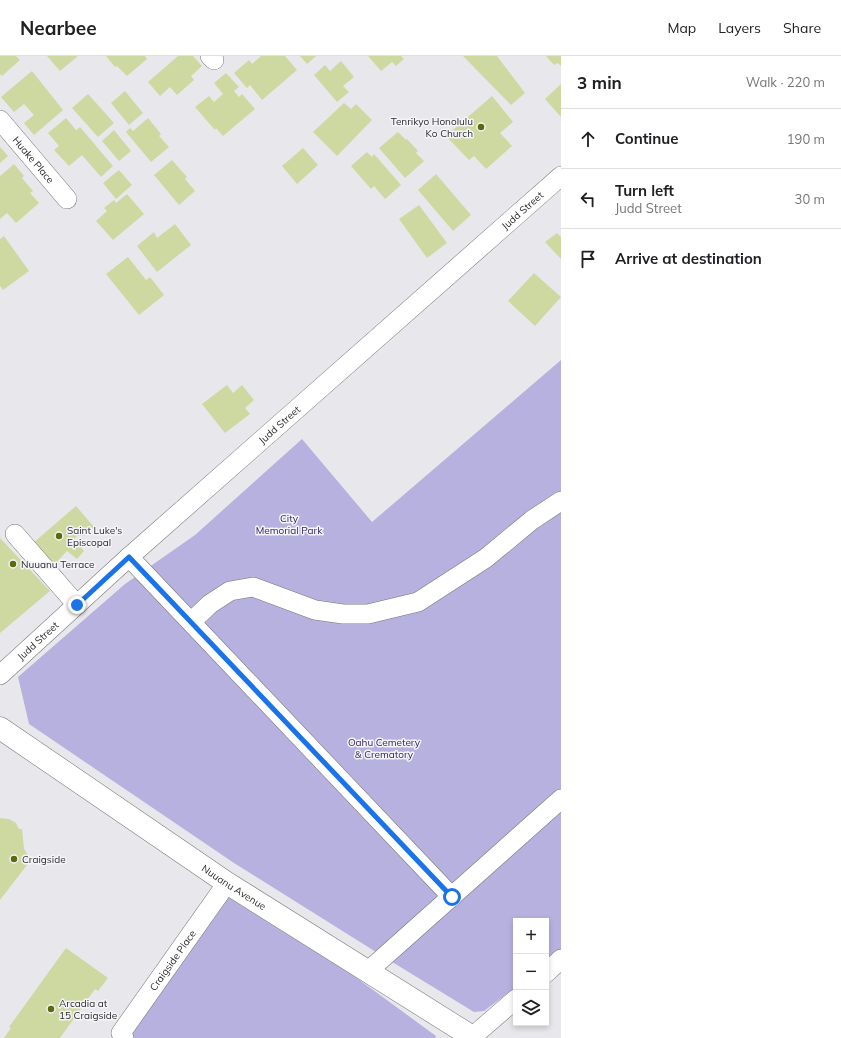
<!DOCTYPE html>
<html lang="en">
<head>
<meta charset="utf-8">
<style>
  :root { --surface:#fff; --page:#f6f6f6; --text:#202124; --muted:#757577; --line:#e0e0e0 }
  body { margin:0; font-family:Mulish,sans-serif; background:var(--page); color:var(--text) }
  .controls { position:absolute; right:12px; bottom:12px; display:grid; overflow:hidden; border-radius:0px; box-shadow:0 2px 6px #0003 }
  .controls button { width:36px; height:36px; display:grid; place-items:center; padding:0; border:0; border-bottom:1px solid var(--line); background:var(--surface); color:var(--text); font:20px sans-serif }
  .stop { position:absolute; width:12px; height:12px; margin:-9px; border:3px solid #1a73e8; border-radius:50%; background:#fff }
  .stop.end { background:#1a73e8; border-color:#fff; box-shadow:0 1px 4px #0008 }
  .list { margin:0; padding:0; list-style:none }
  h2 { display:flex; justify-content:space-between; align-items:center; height:52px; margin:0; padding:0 16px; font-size:17px }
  h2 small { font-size:13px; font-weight:400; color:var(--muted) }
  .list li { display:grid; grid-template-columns:26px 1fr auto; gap:12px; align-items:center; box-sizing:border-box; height:60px; padding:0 16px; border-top:1px solid var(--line) }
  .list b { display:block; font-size:15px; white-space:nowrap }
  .list p { margin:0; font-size:13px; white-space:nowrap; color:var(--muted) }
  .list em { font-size:13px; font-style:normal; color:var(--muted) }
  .icon { flex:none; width:22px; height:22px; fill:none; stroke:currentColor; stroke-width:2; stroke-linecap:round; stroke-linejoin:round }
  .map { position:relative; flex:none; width:561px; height:982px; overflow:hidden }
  header { display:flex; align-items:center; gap:24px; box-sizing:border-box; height:56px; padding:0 20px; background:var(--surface); border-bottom:1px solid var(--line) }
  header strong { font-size:19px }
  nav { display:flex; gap:22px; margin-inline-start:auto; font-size:14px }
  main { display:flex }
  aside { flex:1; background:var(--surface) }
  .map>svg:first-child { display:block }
</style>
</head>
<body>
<header>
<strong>Nearbee</strong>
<nav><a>Map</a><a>Layers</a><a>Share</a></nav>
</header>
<main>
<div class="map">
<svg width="561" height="982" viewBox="0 0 561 982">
  <rect width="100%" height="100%" fill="#e8e8ec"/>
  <path fill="#b7b1df" d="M 561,304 L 561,894 L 546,906 L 546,865 L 516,865 L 516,931 L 484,955 L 474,956 L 384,901 L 234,807 L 29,668 L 18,621 L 125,528 L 195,479 L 302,383 L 372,466 Z
    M 227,827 L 436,980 L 435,982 L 117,982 Z"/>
  <path fill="#ced8a1" d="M 0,0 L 16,0 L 20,4 L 2,20 L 0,18 Z
    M 47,0 L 78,0 L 60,15 Z
    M 106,0 L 145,0 L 147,3 L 127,20 L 117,10 L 115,11 Z
    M 178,0 L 193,0 L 202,10 L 191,20 L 194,24 L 177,39 L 170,31 L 160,40 L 148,26 Z
    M 261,0 L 285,0 L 297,14 L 262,44 L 250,29 L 247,32 L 234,17 L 249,4 L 252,8 Z
    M 300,0 L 316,0 L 307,8 Z
    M 368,0 L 401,0 L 404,3 L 396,10 L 392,6 L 381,15 Z
    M 463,0 L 497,0 L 525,37 L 511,49 Z
    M 546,0 L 561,0 L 561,10 L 558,7 L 554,9 Z
    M 341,5 L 354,21 L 343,30 L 349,36 L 337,46 L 314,19 L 325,9 L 330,15 Z
    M 32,15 L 63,54 L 34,79 L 24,67 L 34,59 L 24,48 L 14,56 L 1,41 Z
    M 226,17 L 239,31 L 234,35 L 239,41 L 242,38 L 255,53 L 223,80 L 216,72 L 215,74 L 195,51 L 209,40 L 214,46 L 223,38 L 214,27 Z
    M 561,28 L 561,61 L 545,43 Z
    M 125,35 L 143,57 L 129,69 L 111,47 Z
    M 88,38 L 114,67 L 98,81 L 72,52 Z
    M 492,40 L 513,66 L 500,77 L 512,90 L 486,113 L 474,100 L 469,104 L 446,80 Z
    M 344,47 L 351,53 L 356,48 L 372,64 L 337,100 L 313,76 Z
    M 66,62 L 76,74 L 80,71 L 113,110 L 101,121 L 82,99 L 69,110 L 54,94 L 59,90 L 48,77 Z
    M 148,62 L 161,78 L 159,80 L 169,91 L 151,106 L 126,76 L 130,72 L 133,75 Z
    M 114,74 L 131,95 L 119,105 L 102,85 Z
    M 398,76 L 406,84 L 407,83 L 418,95 L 416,97 L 424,105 L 405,122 L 379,92 Z
    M 0,91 L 8,100 L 0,107 Z
    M 303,92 L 318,109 L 297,128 L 282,110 Z
    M 367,96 L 372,101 L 374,98 L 401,129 L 385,143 L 374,130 L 371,133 L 351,110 Z
    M 172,104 L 187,121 L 185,123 L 195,135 L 179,149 L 154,119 Z
    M 14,108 L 24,120 L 22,122 L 33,135 L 30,137 L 39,147 L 16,167 L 7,157 L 0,163 L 0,120 Z
    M 119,114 L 132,129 L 116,143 L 103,127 Z
    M 436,118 L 471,159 L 453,175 L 418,134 Z
    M 127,138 L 144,158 L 113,184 L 96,165 L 107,155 L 104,152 L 114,144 L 116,147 Z
    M 419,149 L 447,187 L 427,202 L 399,163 Z
    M 175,168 L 191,189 L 157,216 L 137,190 L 154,176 L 157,182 Z
    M 557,177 L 561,181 L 561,203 L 545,186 Z
    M 4,180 L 29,215 L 3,234 L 0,230 L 0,183 Z
    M 128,201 L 146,224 L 150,221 L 164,239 L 139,259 L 106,218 Z
    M 534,217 L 561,241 L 535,270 L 508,245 Z
    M 227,329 L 233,337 L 242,329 L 254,344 L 245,352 L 250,358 L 225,377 L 202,348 Z
    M 76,450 L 94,471 L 85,480 L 77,480 L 74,483 L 84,495 L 77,503 L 67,495 L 53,510 L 32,488 Z
    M 0,482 L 50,535 L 0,577 Z
    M 0,762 L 9,763 L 16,767 L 19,773 L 22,773 L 24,793 L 30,802 L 25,804 L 27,809 L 0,844 Z
    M 66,892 L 108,922 L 98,935 L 95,933 L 60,982 L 4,982 L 11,972 L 9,971 Z"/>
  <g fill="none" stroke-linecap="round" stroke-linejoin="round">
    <defs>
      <g id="minor">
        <path d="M 210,0 L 214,4"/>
        <path id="s1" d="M 0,64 L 67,143"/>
        <path d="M 15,478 L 77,549"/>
        <path d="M 129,501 L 452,841"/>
        <path d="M 191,566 L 210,548 L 230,535 L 253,531 L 315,554 L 343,558 L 368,558 L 418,546 L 486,502 L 532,464 L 561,445"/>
        <path id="s2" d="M 0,619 L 129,501 L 561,120"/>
        <path d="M 367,916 L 561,743"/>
        <path d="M 546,917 L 561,903"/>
        <path d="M 472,981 L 516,943"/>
        <path id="s3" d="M 124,982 L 121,977 L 227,827"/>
      </g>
      <g id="major">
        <path id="s4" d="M 0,672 L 227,827 L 474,982"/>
      </g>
    </defs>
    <use href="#minor" stroke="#767579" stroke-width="20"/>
    <use href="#major" stroke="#767579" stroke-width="23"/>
    <use href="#minor" stroke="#fff" stroke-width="19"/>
    <use href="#major" stroke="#fff" stroke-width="22"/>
  </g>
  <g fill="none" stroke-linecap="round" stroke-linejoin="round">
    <path stroke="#1a73e8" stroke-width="5" d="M 77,549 L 129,501 L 452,841"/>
  </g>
  <g fill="#5e690e" stroke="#f5f5f9" stroke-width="1.5">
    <circle cx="481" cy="71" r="4"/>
    <circle cx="59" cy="480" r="4"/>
    <circle cx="13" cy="508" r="4"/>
    <circle cx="14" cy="803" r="4"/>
    <circle cx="51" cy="953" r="4"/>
  </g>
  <g text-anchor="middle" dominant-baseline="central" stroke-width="3" stroke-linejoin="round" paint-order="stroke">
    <g font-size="10" fill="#2b2b2c" stroke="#f5f5f9" text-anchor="start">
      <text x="473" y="65" text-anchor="end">Tenrikyo Honolulu<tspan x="473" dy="12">Ko Church</tspan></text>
      <text x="67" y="474">Saint Luke's<tspan x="67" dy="12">Episcopal</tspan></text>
      <text x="21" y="508">Nuuanu Terrace</text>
      <text x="22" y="803">Craigside</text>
      <text x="59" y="947">Arcadia at<tspan x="59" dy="12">15 Craigside</tspan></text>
    </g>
    <g font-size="10" fill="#2b2b2c" stroke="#f5f5f9">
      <text stroke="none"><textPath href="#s1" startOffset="52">Huake Place</textPath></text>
      <text stroke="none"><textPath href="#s2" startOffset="699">Judd Street</textPath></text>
      <text stroke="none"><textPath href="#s2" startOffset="375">Judd Street</textPath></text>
      <text stroke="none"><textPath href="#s2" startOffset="51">Judd Street</textPath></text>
      <text stroke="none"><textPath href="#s4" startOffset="283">Nuuanu Avenue</textPath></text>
      <text stroke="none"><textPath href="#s3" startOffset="95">Craigside Place</textPath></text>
    </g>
    <g font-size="10" fill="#31225f" stroke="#f5f5f9">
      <text x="289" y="462">City<tspan x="289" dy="12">Memorial Park</tspan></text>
      <text x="384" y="686">Oahu Cemetery<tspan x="384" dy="12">&amp; Crematory</tspan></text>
    </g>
  </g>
</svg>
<div class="controls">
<button>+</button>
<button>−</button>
<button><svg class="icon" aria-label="layers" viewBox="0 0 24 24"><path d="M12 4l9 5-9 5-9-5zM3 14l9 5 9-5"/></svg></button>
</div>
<div class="stop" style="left:452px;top:841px"></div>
<div class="stop end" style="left:77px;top:549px"></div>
</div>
<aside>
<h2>3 min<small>Walk · 220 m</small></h2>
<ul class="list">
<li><svg class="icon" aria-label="ahead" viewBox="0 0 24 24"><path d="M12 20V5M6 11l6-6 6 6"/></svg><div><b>Continue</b></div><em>190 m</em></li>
<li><svg class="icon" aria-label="left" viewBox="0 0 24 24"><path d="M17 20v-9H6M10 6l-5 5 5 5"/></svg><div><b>Turn left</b><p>Judd Street</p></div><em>30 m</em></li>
<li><svg class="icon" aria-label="arrive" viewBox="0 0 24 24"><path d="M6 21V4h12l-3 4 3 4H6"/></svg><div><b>Arrive at destination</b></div></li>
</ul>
</aside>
</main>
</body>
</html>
